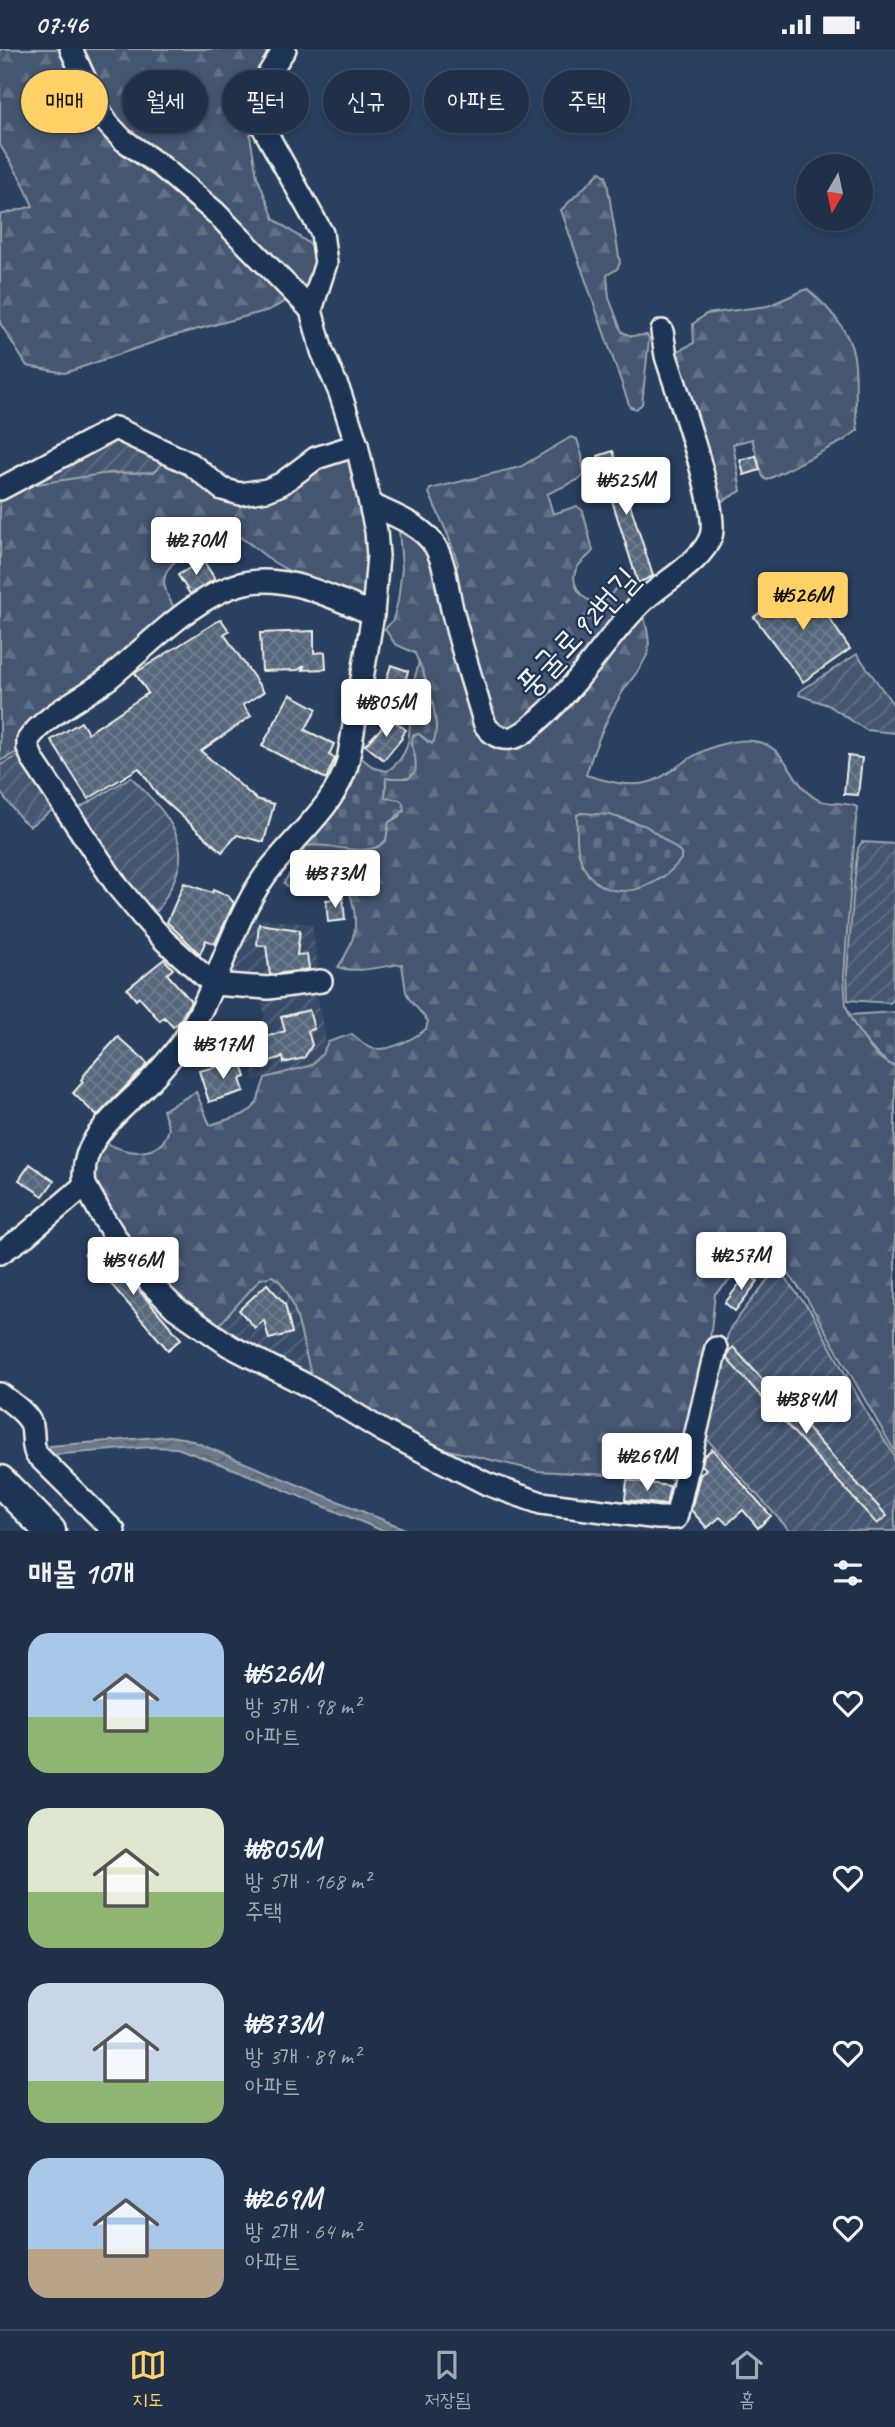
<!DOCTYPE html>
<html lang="ko">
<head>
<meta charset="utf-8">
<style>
	:root { --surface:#203048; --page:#28384f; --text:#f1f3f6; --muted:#a2a9b4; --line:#3d4b60; --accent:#ffd166 }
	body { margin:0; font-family:Caveat,"Poor Story",sans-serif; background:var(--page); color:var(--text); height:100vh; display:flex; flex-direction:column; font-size:26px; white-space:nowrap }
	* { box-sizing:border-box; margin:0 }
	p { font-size:23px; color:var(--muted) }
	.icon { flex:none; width:38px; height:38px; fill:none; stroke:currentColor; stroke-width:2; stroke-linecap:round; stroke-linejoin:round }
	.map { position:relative; height:1482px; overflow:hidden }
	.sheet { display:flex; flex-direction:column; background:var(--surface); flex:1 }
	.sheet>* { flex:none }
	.guide { position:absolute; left:21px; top:21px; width:854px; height:63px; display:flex; gap:14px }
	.needle { width:46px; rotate:189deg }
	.controls { position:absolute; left:796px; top:105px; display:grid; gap:14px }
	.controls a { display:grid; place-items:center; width:77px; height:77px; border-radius:50%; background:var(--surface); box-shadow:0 4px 10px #0003,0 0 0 2px var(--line); font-size:35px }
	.price { position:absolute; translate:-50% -60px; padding:0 16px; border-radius:7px; background:#fff; color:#222; font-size:23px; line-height:46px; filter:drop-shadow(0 2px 4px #0008) }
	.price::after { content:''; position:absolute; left:50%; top:42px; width:21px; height:16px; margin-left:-10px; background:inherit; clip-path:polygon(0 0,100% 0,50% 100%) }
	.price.on { background:var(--accent); color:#111 }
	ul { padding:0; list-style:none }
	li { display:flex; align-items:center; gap:21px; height:175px; padding:0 28px }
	li span { display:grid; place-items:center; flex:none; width:196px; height:140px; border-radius:21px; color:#555 }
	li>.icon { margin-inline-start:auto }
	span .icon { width:84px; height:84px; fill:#fffc; stroke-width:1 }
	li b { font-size:30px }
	h2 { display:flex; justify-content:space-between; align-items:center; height:84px; padding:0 28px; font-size:30px }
	.chip { padding:0 24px; border-radius:32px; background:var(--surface); box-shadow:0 4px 10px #0003,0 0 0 2px var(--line); font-size:24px; line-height:63px }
	.chip.on { background:var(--accent); color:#111 }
	.status { display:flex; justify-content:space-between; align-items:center; height:49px; padding:0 35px; background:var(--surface); direction:ltr }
	.status svg { height:19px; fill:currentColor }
	.tabs { display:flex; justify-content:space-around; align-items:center; height:98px; border-top:2px solid var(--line); background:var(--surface); font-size:19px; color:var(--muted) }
	.tabs a { display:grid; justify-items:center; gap:4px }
	.tabs .on { color:var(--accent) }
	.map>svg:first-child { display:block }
	.industrial { fill:url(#industrial-furrows) }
	.forest { fill:url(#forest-firs); stroke:#9ca4ac; stroke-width:2; fill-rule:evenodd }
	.cemetery { fill:url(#cemetery-stones); stroke:#9ca4ac; stroke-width:2 }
	.garden { fill:url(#garden-furrows); stroke:#9ca4ac; stroke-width:2 }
	.water { fill:url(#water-waves); stroke:#a1a8b0; stroke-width:2 }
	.building { fill:url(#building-cross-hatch); stroke:#f4f1e8; stroke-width:2 }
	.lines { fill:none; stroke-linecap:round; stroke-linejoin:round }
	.minor-casing { stroke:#f4f1e8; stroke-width:26 }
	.highway-casing { stroke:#f4f1e8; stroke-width:35 }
	.minor { stroke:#1d3557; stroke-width:21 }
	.highway { stroke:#1d3557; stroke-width:30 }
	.labels { text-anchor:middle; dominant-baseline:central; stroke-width:5; stroke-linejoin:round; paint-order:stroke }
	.street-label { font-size:33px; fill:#f4f1e8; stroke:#1d3557 }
</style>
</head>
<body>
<div class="status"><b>07:46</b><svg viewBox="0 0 49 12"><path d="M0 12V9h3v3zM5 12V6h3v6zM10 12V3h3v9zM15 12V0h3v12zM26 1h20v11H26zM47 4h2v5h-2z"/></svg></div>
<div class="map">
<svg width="895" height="1482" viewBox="0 0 895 1482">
	<defs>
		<pattern id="industrial-furrows" width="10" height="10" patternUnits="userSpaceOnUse" patternTransform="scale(1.75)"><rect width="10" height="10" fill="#374c69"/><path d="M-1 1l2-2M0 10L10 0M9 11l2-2" fill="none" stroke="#55667e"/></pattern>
		<pattern id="forest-firs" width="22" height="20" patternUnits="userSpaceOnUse" patternTransform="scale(1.75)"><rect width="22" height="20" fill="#445771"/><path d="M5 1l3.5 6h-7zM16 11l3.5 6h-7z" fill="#607085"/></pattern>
		<pattern id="cemetery-stones" width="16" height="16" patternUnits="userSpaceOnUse" patternTransform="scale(1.75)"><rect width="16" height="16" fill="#445771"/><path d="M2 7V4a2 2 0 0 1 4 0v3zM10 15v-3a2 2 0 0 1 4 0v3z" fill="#607085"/></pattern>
		<pattern id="garden-furrows" width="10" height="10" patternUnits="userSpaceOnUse" patternTransform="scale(1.75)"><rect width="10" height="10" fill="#445771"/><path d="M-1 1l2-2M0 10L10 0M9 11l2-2" fill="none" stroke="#607085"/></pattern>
		<pattern id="water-waves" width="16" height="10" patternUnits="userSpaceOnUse" patternTransform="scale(1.75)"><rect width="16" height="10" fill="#6a788a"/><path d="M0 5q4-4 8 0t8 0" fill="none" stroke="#5b626b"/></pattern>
		<pattern id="building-cross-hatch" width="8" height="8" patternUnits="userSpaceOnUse" patternTransform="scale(1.75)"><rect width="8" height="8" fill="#56677d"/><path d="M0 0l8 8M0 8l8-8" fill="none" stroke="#6f7d8f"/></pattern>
	</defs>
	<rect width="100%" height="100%" fill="#2a4060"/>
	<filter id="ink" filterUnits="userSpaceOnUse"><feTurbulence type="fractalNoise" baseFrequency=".0143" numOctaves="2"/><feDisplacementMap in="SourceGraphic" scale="14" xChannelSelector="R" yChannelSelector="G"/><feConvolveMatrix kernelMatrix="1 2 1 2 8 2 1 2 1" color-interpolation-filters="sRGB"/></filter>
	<g filter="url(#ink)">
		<g class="industrial">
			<polygon points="251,869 312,875 319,926 278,932 242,927 229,923"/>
			<polygon points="316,941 325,985 325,995 317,1012 312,1016 254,1031 244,984 254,981 263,971 264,963 260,946"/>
			<polygon points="266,1227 277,1229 292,1252 312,1327 238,1293 216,1276 221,1274 260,1230"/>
		</g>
		<g class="forest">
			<polygon points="0,0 267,0 250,87 257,127 274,170 317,200 310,240 269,261 169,288 65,324 27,317 0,274 0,166 33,157 22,132 0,96"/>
			<polygon points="600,123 606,127 620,214 617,220 607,226 609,249 622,283 631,287 647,286 649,290 642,355 636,360 630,358 561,161"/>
			<path d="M807,240c23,19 46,45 48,76 2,22 -1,43 3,65l-15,11 -76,39 -4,-3 -11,-38 -19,5 8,47 -22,12 -43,-151 18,-9 -1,-19 13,-10 62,-8z"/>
			<path d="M571,388l6,2 5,17 2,19 -4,4 -33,15 6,20 24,-8 6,5 10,40c-5,7 -15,11 -18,21 -5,16 14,37 30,28 6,-3 7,-9 12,-12l13,1c11,11 23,52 17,66 -6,15 -19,27 -27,41 -15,25 -26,52 -34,79 20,6 44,13 64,7 14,-4 25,-15 37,-22 19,-12 49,-24 72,-18 29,7 33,42 56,56 12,8 30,3 42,9l-11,139 -2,31 2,29 9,20 16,23 10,10 14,8v385l-89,-155 -37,-48 -6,1 -48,44 -5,45 -33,140 -139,-8 -98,-23 -40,-17 -88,-55c-10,-26 -14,-87 -40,-100l-12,3 -39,44 -5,2c-8,-4 -18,-7 -25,-13 -40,-32 -85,-92 -101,-142l14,-29c20,14 58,19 65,-13l-6,-18 33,-18 14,33 32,-10 10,-6 5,-7 8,-24 47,-13 10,-11 6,-12 24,-8c7,5 12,12 19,14 16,5 42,-9 55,-19l2,-8 -18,-21 -4,-8 -4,-28c-19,2 -46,10 -64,3 19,-27 22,-47 10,-79 -19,0 -50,11 -64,-5l22,-37c24,-5 48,7 72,1l10,-18 1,-7 11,-6 -4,-17 -11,-1 1,-20 29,-22 -4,-14 2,-7 6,-1 9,8 7,-17 -4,-29 -16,-43 -20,-9 -10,-15 8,-9 5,-19 4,-33 -3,-39 6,-2 50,44 3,-7 -10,-29 -19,-42 1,-4 90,-22zM577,766c35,0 57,1 85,23 9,7 15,11 19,21l-19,18 -73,-1c-13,-20 -12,-38 -12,-61z"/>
			<path d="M350,406l19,65 -2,75 -7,2c-29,-10 -59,-18 -85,-34 -13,-8 -36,-32 -51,-31 -18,1 -33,16 -46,27 -22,17 -14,31 -2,52l-160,142 -16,8v-264l17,-10 80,-13 57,-2 12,-12 13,6 35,27 98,-25z"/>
		</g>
		<g class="cemetery">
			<path d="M419,613c7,17 25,67 13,82l-13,-10 -6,1c-4,12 6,24 2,37l-6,6h-23l-1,20 15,2 3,3 1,8 -15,11 -3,18c-18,21 -56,1 -80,6l53,-90 15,12 13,3c28,-18 22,-44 23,-71 1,-12 6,-25 9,-38z"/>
			<path d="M581,764l29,2 36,11 32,24 3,4v5c-21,30 -74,49 -96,10 -10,-17 -8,-36 -8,-54z"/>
			<path d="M895,963v55c-21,-12 -35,-31 -46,-52z"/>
		</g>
		<g class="garden">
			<polygon points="116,388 166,411 154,423 109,424 17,438"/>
			<polygon points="857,605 895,658 895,684 866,681 828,656 799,646 800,642"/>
			<polygon points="20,706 54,760 30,777 22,771 0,743 0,716"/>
			<path d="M131,728c22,23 56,53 48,89 -3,14 -11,27 -18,40l-4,5c-21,-7 -65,-80 -77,-101l1,-3z"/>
			<polygon points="862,793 895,795 893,951 890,954 848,951 847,922 856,814 858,799"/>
			<polygon points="777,1219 810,1261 867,1364 894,1406 895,1482 789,1481 705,1388 719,1315 730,1279"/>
		</g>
		<polygon class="water" points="169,1387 188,1390 209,1399 410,1482 383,1482 239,1422 177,1399 150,1398 51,1406 46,1403 50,1397"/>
		<g class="building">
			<polygon points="613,402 653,527 638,534 598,407"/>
			<polygon points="756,407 760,421 744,426 740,411"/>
			<polygon points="203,511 215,530 190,545 178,526"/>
			<polygon points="804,532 850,600 803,633 754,568"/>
			<polygon points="221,570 229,582 224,585 264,643 243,656 251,667 201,702 256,750 274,755 264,793 237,786 222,803 157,745 139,719 88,750 51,691 81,673 88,684 148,644 135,624"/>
			<polygon points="314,582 314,604 325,603 326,620 302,621 305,616 298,621 262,622 260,584"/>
			<polygon points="391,616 408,622 403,640 385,635"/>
			<polygon points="290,645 317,660 305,681 334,695 329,706 335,709 326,730 262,697"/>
			<polygon points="391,669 406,681 401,687 402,689 384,711 365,696"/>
			<polygon points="848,707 862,709 858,746 844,745"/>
			<polygon points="184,834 212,844 213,841 228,847 234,854 215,895 206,891 200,905 167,873"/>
			<polygon points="343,849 345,871 328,873 326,851"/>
			<polygon points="259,875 300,881 297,906 307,905 309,920 270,926 266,897 257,896"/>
			<polygon points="164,910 173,920 167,925 191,952 179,973 173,978 164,968 160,972 139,948 136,951 127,940"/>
			<polygon points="309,961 314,980 308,982 312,996 304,1009 284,1014 283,1008 256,1016 249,993 285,982 281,968"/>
			<polygon points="118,988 148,1015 97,1067 73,1044 83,1033 81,1031 90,1018"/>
			<polygon points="241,1012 246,1028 240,1030 244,1042 209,1053 199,1022"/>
			<polygon points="30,1115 54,1132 43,1147 19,1131"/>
			<polygon points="98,1194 181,1290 168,1301 85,1205"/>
			<polygon points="747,1225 758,1232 735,1262 725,1254"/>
			<polygon points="267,1235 285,1255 292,1284 269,1290 264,1271 255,1279 239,1261"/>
			<polygon points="733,1298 887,1467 877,1475 727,1310 729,1302"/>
			<polygon points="712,1400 771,1467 758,1479 743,1461 727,1475 720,1468 707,1479 691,1461 700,1426 706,1420 702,1416 704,1407"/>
			<polygon points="627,1431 670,1437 666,1456 625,1451"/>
		</g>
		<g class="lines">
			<g class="minor-casing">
				<g id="minor">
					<polyline points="71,0 98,59 108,75 122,90 162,118 216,164 311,261"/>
					<polyline points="0,440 115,379 191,415 222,440 240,445 267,441 281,435 316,409 357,396"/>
					<path d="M372,456c21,10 50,20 63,41 11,19 12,42 17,63 9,39 22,77 33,116 6,8 14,15 26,13 12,-2 22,-13 31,-21 38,-34 62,-76 97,-112 20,-21 63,-42 72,-69 9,-26 -35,-147 -45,-180l-4,-25"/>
					<path d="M321,932l-53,7 -55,-4 -48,-43 -22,-24 -25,-30 -85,-127 -5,-12v-8c17,-25 55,-42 80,-61 40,-33 91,-90 143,-97 41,-6 85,17 122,32"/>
					<polyline points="85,1136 102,1167 125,1203 150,1234 175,1259 230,1297 314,1340 383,1382 487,1435 541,1454 658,1469 676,1469 716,1299"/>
					<path d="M0,1204l25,-17 60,-51c-8,-44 34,-72 61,-100 10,-10 19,-21 28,-32 42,-52 53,-123 90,-176 27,-38 72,-70 84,-116l25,-147 5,-58 -2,-25 -19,-86 -17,-52 -18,-42 -11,-41 15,-47 -4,-30 -63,-113c-6,-28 11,-49 26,-71"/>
					<path d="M0,1345c10,8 28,19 32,32 2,10 0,19 4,28l78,77"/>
				</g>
			</g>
			<g class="highway-casing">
				<polyline id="highway" points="0,1432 50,1482"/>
			</g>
			<use href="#minor" class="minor"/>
			<use href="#highway" class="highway"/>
		</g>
	</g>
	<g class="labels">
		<g class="street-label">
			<text transform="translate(577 583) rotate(-47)">풍굴로92번길</text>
		</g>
	</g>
</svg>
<div class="controls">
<a><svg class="needle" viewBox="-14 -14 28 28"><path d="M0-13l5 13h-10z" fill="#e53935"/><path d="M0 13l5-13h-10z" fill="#a2a9b4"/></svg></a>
</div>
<b class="price" style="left:626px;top:468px">₩525M</b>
<b class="price" style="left:196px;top:528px">₩270M</b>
<b class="price on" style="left:803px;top:583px">₩526M</b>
<b class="price" style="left:386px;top:690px">₩805M</b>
<b class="price" style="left:335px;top:861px">₩373M</b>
<b class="price" style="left:223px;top:1032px">₩317M</b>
<b class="price" style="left:741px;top:1243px">₩257M</b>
<b class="price" style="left:133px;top:1248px">₩346M</b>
<b class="price" style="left:806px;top:1387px">₩384M</b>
<b class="price" style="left:647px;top:1444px">₩269M</b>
<div class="guide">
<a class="chip on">매매</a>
<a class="chip">월세</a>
<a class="chip">필터</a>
<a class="chip">신규</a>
<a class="chip">아파트</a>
<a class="chip">주택</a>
</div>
</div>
<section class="sheet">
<h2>매물 10개<svg class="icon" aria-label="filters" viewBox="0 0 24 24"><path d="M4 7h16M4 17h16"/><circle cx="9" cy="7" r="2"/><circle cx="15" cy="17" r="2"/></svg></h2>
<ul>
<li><span style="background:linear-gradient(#a9c7e8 60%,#8fb573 0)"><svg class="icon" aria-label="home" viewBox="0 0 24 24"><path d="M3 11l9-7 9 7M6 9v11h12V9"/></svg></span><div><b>₩526M</b><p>방 3개 · 98 m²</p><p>아파트</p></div><svg class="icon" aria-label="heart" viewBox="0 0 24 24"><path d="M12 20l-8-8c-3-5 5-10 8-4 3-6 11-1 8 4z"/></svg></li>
<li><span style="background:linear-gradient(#dfe7d0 60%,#8fb573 0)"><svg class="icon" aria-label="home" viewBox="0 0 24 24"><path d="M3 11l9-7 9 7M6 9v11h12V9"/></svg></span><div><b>₩805M</b><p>방 5개 · 168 m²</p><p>주택</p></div><svg class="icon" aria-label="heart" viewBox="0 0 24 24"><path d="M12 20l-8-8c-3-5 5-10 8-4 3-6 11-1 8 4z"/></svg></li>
<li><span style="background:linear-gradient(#c9d6e8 70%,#8fb573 0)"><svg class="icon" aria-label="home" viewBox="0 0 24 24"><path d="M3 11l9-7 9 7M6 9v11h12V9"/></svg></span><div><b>₩373M</b><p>방 3개 · 89 m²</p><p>아파트</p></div><svg class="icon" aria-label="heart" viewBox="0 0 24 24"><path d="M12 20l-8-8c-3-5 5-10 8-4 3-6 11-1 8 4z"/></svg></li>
<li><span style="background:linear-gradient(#a9c7e8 65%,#b9a48a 0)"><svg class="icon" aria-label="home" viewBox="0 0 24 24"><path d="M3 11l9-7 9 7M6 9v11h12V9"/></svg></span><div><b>₩269M</b><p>방 2개 · 64 m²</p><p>아파트</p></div><svg class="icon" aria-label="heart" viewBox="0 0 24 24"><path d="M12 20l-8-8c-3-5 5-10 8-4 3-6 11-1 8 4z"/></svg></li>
</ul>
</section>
<nav class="tabs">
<a class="on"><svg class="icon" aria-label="map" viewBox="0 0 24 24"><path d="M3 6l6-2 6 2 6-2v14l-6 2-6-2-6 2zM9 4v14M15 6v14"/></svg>지도</a>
<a><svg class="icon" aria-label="saved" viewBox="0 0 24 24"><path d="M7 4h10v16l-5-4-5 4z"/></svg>저장됨</a>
<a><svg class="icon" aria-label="home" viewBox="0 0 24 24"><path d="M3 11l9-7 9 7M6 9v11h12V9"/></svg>홈</a>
</nav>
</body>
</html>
